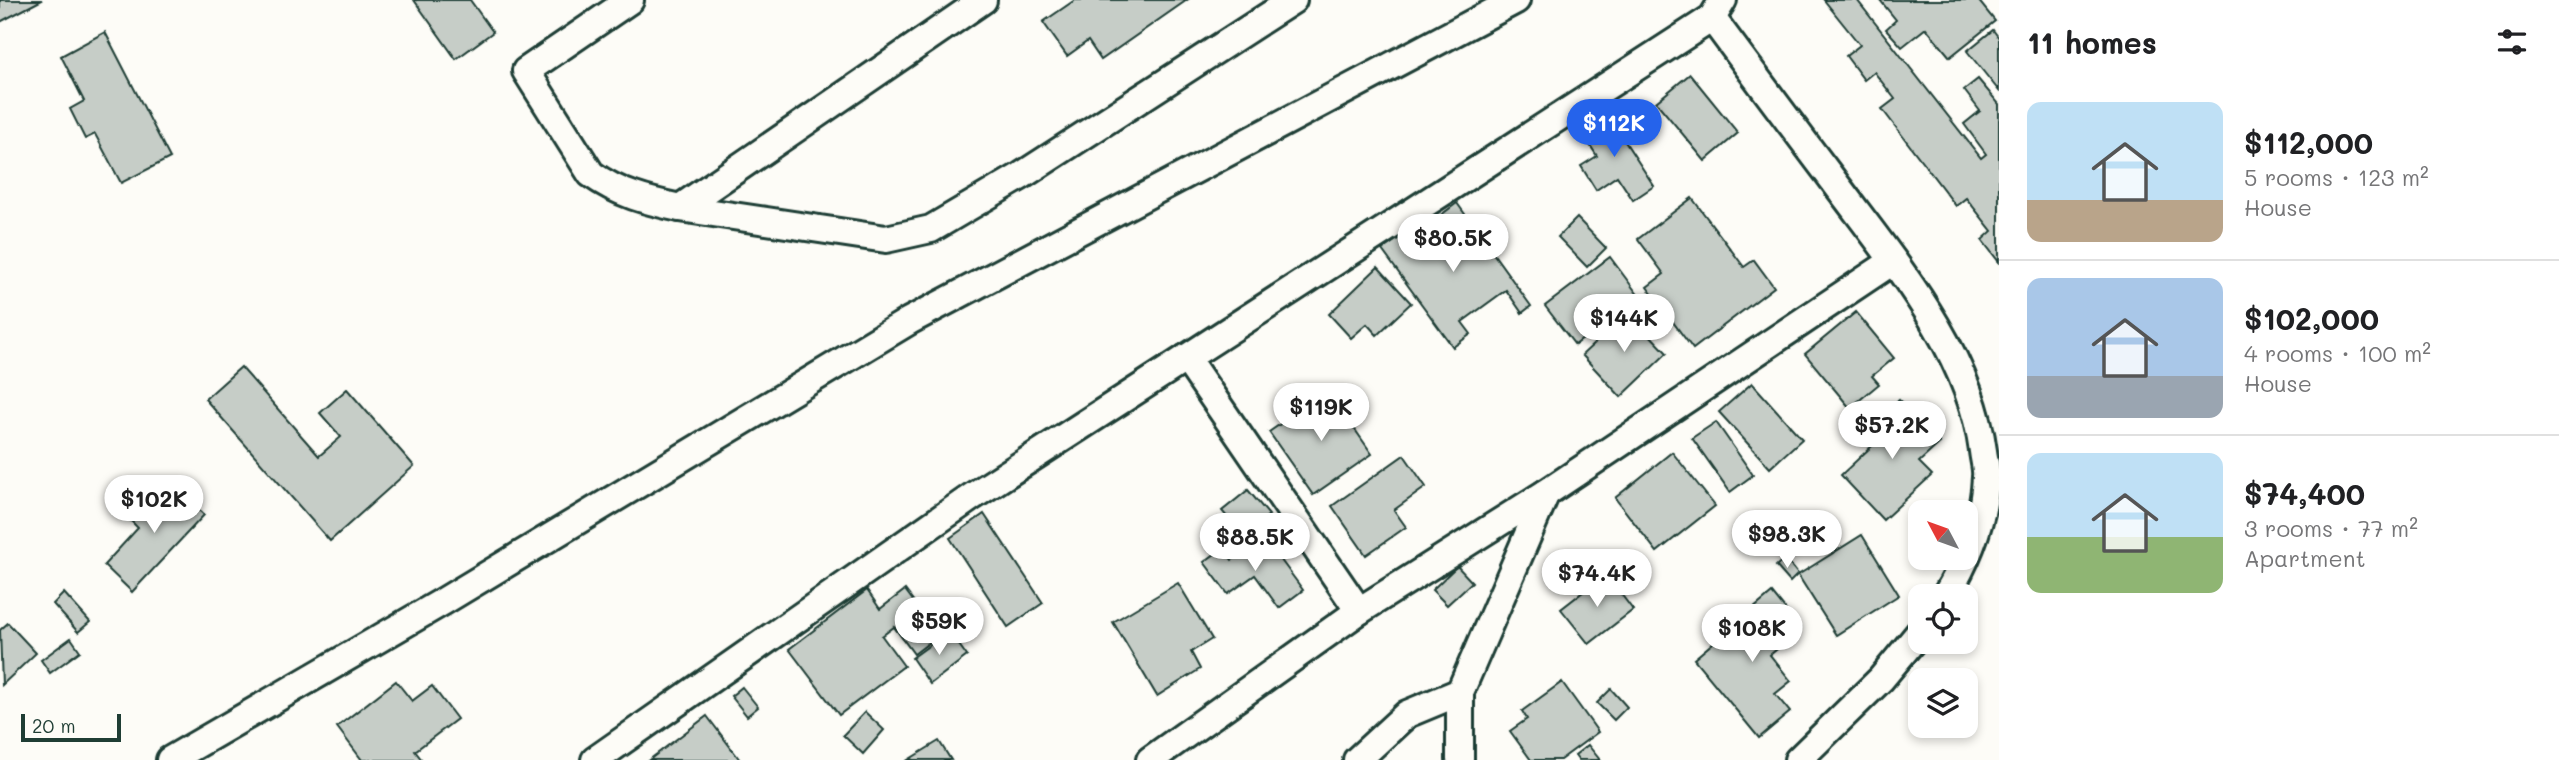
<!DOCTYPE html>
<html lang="en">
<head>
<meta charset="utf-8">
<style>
	:root { --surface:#fff; --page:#f2f2f2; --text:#202124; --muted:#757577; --line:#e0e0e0; --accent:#2563eb }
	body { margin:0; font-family:Mali,sans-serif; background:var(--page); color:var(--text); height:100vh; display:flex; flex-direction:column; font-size:26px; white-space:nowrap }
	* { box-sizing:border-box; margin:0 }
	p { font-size:23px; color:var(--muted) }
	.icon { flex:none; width:38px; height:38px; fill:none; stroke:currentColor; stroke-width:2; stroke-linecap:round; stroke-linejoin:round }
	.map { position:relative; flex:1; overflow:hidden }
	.side { display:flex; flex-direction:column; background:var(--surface); width:560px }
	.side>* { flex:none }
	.needle { width:46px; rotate:311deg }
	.buttons { position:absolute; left:1908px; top:500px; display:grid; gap:14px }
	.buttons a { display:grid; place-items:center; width:70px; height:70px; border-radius:14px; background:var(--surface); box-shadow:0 4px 10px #0003; font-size:35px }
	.scale { position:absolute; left:21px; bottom:18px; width:100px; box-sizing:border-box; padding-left:7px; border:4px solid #1f3d34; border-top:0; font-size:19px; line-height:24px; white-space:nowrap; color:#1f3d34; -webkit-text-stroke:5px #fdfcf7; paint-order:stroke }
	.price { position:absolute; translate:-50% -60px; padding:0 16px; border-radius:24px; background:#fff; color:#222; font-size:23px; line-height:46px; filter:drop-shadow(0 2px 4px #0008) }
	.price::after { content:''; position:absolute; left:50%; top:42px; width:21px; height:16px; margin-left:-10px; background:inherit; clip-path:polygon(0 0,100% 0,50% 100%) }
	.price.on { background:var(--accent); color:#fff }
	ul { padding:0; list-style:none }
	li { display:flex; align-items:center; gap:21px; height:175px; padding:0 28px }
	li+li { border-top:2px solid var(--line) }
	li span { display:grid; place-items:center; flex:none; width:196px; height:140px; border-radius:14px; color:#555 }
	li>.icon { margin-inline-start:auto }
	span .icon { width:84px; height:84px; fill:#fffc; stroke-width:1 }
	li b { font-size:30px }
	h2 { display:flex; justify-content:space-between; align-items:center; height:84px; padding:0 28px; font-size:30px }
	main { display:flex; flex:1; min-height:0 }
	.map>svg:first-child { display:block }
	.building { fill:#c6cdc7; stroke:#1f3d34; stroke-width:2 }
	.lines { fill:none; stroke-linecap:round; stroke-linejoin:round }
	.minor-casing { stroke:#1f3d34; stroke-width:32 }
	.minor { stroke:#fdfcf7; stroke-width:26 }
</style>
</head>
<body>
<main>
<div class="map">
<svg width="1999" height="760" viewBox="0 0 1999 760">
	<rect width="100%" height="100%" fill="#fdfcf7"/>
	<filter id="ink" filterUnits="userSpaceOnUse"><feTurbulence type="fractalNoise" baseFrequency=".0143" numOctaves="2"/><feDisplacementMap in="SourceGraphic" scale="14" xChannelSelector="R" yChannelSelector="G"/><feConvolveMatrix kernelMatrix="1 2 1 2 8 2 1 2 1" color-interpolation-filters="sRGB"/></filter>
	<g filter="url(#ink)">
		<g class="building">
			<polygon points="0,0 42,0 0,22"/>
			<polygon points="414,0 470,0 493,32 456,59"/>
			<polygon points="1075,0 1187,0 1101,60 1088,41 1067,56 1043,22"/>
			<polygon points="1824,0 1857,0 1981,158 1986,154 1964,124 1980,111 1964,90 1978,79 1999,104 1999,262 1982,240 1992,231 1966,198 1956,206 1882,109 1895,99 1874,72 1864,80 1846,56 1860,45"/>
			<polygon points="1880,0 1978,0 1995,21 1950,57 1926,28 1902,47 1886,29 1896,20"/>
			<polygon points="1993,30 1999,38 1999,91 1967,51"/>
			<polygon points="105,32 170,158 121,183 95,134 85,139 70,109 84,101 61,56"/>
			<polygon points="1690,74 1738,133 1705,161 1656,102"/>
			<polygon points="1607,114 1654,186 1633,200 1617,176 1596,190 1581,166 1597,156 1581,131"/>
			<polygon points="1692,198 1744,267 1754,260 1774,287 1693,349 1647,287 1664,274 1638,239"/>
			<polygon points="1457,203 1531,306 1522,313 1506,290 1462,322 1471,334 1453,347 1382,250 1409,231 1425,254 1446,238 1433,221"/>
			<polygon points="1577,218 1606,248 1587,267 1558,237"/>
			<polygon points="1610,257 1639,296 1575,345 1545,306"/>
			<polygon points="1378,267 1411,303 1377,335 1367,324 1351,338 1329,314"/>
			<polygon points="1628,312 1667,353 1621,397 1582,355"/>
			<polygon points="1856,312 1894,358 1872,376 1879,384 1850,408 1805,354"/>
			<polygon points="241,367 319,456 341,437 320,413 347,389 414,466 330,541 205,399"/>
			<polygon points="1752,383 1802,439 1770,468 1719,412"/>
			<polygon points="1328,391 1372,454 1313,495 1269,432"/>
			<polygon points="1899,400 1940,443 1919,462 1932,475 1883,520 1841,475 1872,446 1861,435"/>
			<polygon points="1716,422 1753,475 1730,492 1692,438"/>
			<polygon points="1672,452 1715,506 1657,552 1615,498"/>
			<polygon points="1404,455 1426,487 1394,510 1406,527 1366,555 1332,506"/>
			<polygon points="167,480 204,515 132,592 104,565 138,528 130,520"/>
			<polygon points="1248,490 1269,515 1243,536 1222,511"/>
			<polygon points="984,514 1043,603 1008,627 950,538"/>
			<polygon points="1862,535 1899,595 1836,635 1798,575"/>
			<polygon points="1255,544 1263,554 1272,548 1303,590 1279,608 1255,575 1228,594 1204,562 1223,548 1232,560"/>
			<polygon points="1785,558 1798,574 1790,582 1776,566"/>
			<polygon points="1457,566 1472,582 1447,605 1432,590"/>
			<polygon points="1606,574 1633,610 1589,644 1561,609"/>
			<polygon points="1178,583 1212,639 1191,652 1200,669 1157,696 1113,622"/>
			<polygon points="867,590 880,609 905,590 939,635 914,654 894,627 882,636 904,666 839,715 789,649"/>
			<polygon points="64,593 90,622 78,632 53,604"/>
			<polygon points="1772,593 1801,629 1770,655 1791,681 1775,694 1790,712 1759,738 1694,659"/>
			<polygon points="8,623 36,653 2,685 0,630"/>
			<polygon points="949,631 967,656 930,684 912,658"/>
			<polygon points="71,638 80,651 50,673 41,660"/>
			<polygon points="396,681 412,701 432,686 457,719 415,751 422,760 362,760 337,727"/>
			<polygon points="1562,682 1598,732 1560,760 1531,760 1510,731 1527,719 1522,711"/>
			<polygon points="742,687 758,707 747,716 731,696"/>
			<polygon points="1611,689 1627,707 1614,720 1597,703"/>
			<polygon points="865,712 884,730 863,754 843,735"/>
			<polygon points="707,716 740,760 649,760"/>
			<polygon points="939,741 951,760 908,760"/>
			<polygon points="1588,745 1600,760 1579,760 1575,755"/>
		</g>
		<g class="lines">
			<g class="minor-casing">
				<g id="minor">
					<path d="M630,0l-104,71 65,103c28,20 56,27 89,34l303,-208"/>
					<path d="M1712,18c40,54 80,108 121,162 59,80 137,170 150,271 1,9 4,18 3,26 -2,43 -19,84 -41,120"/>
					<polyline points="680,208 886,239 931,229 1021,176 1293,0"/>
					<polyline points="1186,358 1359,611"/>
					<polyline points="1460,692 1460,760"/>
					<polyline points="170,760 444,601 909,321 1516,0"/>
					<polyline points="595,760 973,496 1712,18 1723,0"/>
					<polyline points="1150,760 1359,611 1546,493 1893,261"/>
					<polyline points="1357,760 1407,714 1460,692 1546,493"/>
					<polyline points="1798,760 1881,679 1920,632"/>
				</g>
			</g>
			<use href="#minor" class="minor"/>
		</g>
	</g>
</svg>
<div class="buttons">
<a><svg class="needle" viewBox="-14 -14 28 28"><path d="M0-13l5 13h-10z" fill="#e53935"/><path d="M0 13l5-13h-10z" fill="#757577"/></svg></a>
<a><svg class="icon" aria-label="locate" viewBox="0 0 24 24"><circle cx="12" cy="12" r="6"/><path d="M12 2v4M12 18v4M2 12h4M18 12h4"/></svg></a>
<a><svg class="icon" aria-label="layers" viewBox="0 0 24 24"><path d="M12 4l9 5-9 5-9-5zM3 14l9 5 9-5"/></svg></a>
</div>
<div class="scale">20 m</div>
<b class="price on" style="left:1614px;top:159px">$112K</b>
<b class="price" style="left:1453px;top:274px">$80.5K</b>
<b class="price" style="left:1624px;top:354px">$144K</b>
<b class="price" style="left:1321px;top:443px">$119K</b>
<b class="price" style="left:1892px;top:461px">$57.2K</b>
<b class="price" style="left:154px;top:535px">$102K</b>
<b class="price" style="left:1787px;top:570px">$98.3K</b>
<b class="price" style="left:1255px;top:573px">$88.5K</b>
<b class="price" style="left:1597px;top:609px">$74.4K</b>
<b class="price" style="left:939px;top:657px">$59K</b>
<b class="price" style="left:1752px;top:664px">$108K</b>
</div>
<section class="side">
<h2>11 homes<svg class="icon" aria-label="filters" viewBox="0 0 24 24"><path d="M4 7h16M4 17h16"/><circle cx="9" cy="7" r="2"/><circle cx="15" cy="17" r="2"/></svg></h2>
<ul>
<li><span style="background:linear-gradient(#bfe0f5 70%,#b9a48a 0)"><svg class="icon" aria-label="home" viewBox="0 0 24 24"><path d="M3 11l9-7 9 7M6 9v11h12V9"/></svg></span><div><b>$112,000</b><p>5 rooms · 123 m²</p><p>House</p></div></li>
<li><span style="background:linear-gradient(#a9c7e8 70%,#9aa5b1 0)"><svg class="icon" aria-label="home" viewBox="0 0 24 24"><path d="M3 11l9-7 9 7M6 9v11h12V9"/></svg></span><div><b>$102,000</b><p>4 rooms · 100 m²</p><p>House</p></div></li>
<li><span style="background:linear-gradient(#bfe0f5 60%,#8fb573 0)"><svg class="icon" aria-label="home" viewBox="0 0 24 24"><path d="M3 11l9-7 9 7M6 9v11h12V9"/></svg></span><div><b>$74,400</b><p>3 rooms · 77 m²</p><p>Apartment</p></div></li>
</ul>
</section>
</main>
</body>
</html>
